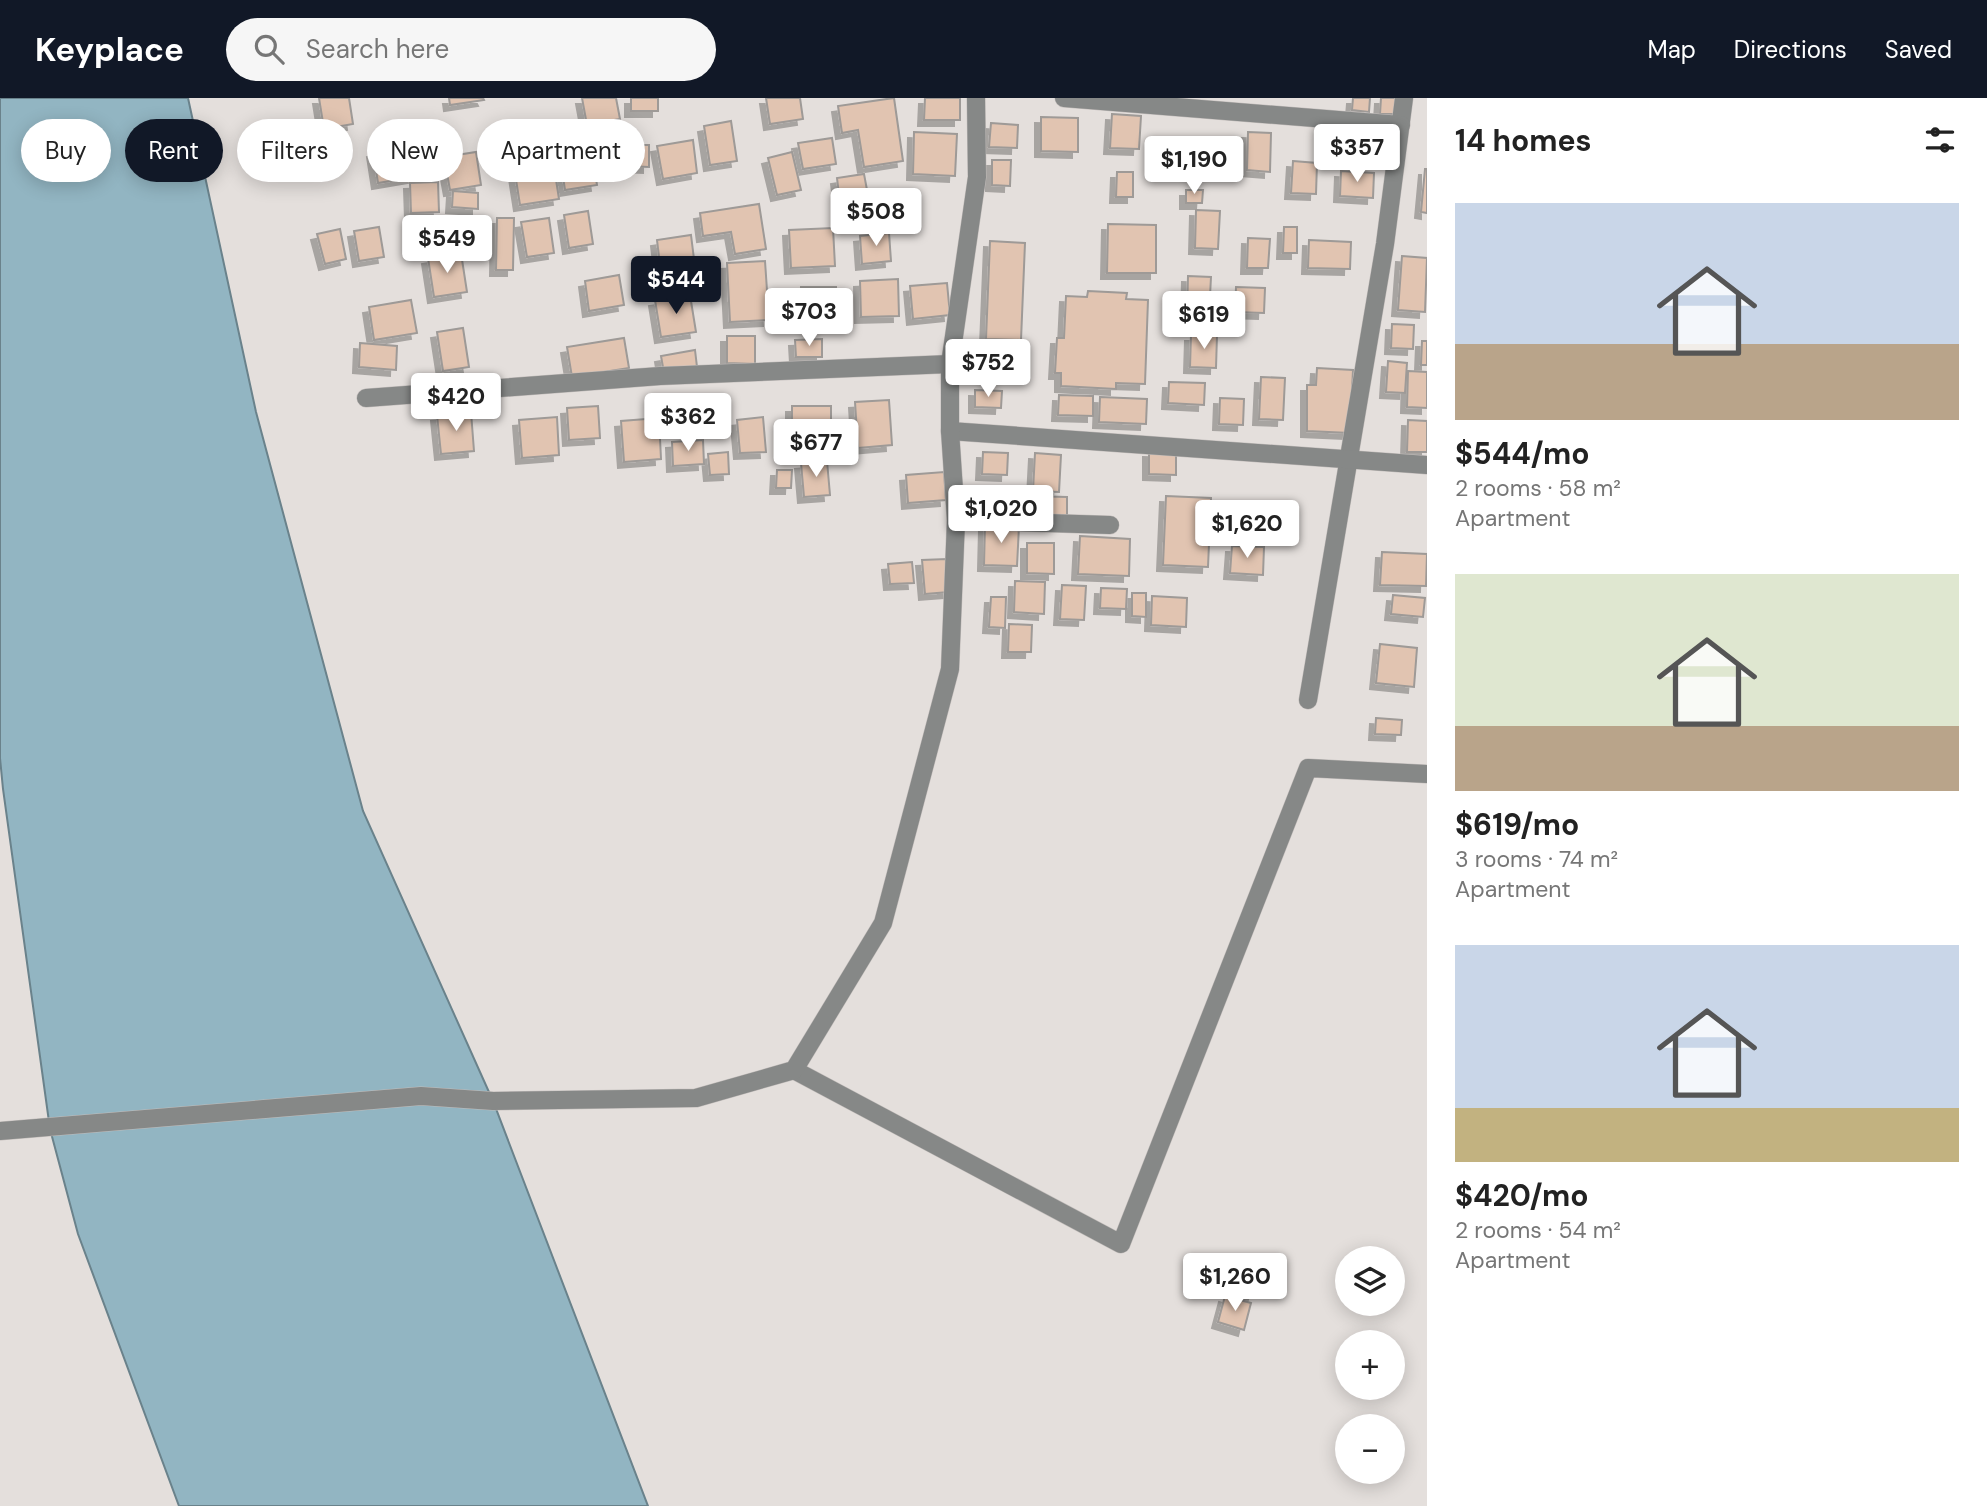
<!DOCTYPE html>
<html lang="en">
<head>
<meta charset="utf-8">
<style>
	:root { --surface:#fff; --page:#f6f6f6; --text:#222; --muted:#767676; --accent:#111827 }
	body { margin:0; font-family:"DM Sans",sans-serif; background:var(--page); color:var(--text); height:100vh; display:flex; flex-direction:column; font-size:26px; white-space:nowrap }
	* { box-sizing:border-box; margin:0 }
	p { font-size:23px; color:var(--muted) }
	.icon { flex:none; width:38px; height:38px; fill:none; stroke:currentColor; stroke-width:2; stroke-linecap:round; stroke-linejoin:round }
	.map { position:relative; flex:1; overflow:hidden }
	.sheet { display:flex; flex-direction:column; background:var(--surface); width:560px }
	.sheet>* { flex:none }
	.top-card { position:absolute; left:21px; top:21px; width:665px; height:63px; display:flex; gap:14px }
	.buttons { position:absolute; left:1335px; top:1148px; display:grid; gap:14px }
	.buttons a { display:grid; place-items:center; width:70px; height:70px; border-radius:50%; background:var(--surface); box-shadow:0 4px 18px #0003; font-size:35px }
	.price { position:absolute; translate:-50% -60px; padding:0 16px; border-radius:7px; background:#fff; color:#222; font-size:23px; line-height:46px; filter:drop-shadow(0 2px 4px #0008) }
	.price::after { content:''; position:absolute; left:50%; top:42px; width:21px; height:16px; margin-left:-10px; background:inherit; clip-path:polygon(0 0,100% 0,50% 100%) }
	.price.active { background:var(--accent); color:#fff }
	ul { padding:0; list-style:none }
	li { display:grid; align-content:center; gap:14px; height:371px; padding:0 28px }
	li span { display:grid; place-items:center; height:217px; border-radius:0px; color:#555 }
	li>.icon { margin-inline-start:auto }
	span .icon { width:126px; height:126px; fill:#fffc; stroke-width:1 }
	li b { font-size:30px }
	h2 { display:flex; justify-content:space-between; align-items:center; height:84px; padding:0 28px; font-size:30px }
	.pill { padding:0 24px; border-radius:32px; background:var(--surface); box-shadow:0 4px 18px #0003; font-size:24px; line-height:63px }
	.pill.active { background:var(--accent); color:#fff }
	header { display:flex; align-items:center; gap:42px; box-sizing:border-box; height:98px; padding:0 35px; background:var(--accent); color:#fff }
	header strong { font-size:33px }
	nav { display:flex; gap:38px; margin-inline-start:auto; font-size:24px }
	.search { width:490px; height:63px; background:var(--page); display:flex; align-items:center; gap:18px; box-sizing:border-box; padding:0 24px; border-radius:38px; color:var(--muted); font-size:26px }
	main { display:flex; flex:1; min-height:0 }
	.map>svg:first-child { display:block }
	.water { fill:#92b5c2; stroke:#6a828b; stroke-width:2 }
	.building { fill:#e1c4b1; stroke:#9e9a97; stroke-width:2; filter:url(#shadow) }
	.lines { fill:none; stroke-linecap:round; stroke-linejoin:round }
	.lane-casing { stroke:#c2bdbb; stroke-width:19 }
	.street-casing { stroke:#c2bdbb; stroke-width:19 }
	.lane { stroke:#868887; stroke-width:18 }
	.street { stroke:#868887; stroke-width:18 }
</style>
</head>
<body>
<header>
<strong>Keyplace</strong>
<div class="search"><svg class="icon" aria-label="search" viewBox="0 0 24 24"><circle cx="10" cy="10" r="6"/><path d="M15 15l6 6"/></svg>Search here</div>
<nav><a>Map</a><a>Directions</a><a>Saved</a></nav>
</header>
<main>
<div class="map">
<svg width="1427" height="1408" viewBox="0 0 1427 1408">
	<defs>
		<filter id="shadow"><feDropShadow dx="-6" dy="6" stdDeviation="0" flood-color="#0004"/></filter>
	</defs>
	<rect width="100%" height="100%" fill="#e4dfdc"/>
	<polygon class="water" points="0,0 188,0 256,314 363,713 493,1003 648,1408 179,1408 78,1136 50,1031 3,691 0,660"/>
	<g class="building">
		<polygon points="319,0 349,0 353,26 324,31"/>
		<polygon points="449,0 483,0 484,2 450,7"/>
		<polygon points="582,0 616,0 620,21 587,27"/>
		<rect x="631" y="0" width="27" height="13"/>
		<polygon points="766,0 800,0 803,21 770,26"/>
		<polygon points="894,0 903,63 864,69 858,32 842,35 838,8"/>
		<polygon points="925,0 960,0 960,22 924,22"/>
		<polygon points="1353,0 1370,0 1369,14 1352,12"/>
		<polygon points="1381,0 1402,0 1402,16 1380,16"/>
		<polygon points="1112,16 1141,18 1139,51 1110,50"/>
		<polygon points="1041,19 1078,20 1078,54 1041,53"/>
		<polygon points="731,23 737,63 710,67 704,28"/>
		<polygon points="991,25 1018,27 1017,50 989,49"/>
		<polygon points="914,34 957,36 955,78 913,76"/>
		<polygon points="1248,34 1271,35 1270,74 1247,72"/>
		<polygon points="1182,39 1208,40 1207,73 1181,72"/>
		<polygon points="832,40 836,66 803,71 798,45"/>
		<polygon points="590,41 597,87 565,92 558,46"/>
		<polygon points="693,42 697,75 663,81 657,48"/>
		<polygon points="409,47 414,79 378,85 373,53"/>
		<polygon points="627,47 649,47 649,69 626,68"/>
		<polygon points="551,49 559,101 520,107 512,56"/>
		<polygon points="476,54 481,87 450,92 444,59"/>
		<polygon points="792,54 801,92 777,97 768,60"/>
		<polygon points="992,62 1011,62 1010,88 992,87"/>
		<polygon points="1293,63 1317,65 1316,96 1291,95"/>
		<polygon points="1425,71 1427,71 1427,115 1421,114"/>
		<polygon points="1341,73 1374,75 1373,100 1340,98"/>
		<polygon points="1117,74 1133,74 1133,99 1116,99"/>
		<polygon points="864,76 867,92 839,96 837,80"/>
		<polygon points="438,84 439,114 411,115 410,85"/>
		<polygon points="1186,92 1203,92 1202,105 1186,105"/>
		<polygon points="453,93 478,95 478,111 452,109"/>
		<polygon points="759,106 766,151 735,156 731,134 703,138 700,115"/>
		<polygon points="878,107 880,122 859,125 857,111"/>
		<polygon points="1196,112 1220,113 1218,151 1195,150"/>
		<polygon points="588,113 593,146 569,150 564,117"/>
		<polygon points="497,120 514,120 513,172 496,172"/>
		<polygon points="549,120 554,155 527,159 521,124"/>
		<polygon points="1108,126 1156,127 1156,175 1107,175"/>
		<polygon points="379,129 384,159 359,163 354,133"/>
		<polygon points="1284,129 1297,129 1297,155 1283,155"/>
		<polygon points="833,130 835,168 791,170 789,132"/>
		<polygon points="340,131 346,161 325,166 317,136"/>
		<polygon points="889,135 891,163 862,166 860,138"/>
		<polygon points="691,137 695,169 661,175 657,142"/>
		<polygon points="1248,140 1270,141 1268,170 1247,170"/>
		<polygon points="1309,142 1351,144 1350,171 1308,170"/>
		<polygon points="990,143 1025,145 1021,242 986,241"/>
		<polygon points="461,155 467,194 434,199 428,160"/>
		<polygon points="1402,158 1427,160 1425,214 1398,212"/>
		<polygon points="765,163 769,222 730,224 727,165"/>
		<polygon points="619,177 624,207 589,213 585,183"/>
		<polygon points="1188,178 1211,179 1209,217 1187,216"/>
		<polygon points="898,181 899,218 861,219 860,183"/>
		<polygon points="947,185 950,217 913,221 910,188"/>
		<polygon points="801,189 836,189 836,223 800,222"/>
		<polygon points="1236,189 1265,190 1264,215 1235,214"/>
		<polygon points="1088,193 1127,195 1126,201 1148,202 1145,286 1116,285 1116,291 1061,288 1061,275 1055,275 1057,240 1064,240 1066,198 1087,199"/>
		<polygon points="690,197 696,234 661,239 655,202"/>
		<polygon points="411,202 417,235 374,242 369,209"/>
		<polygon points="1392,226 1414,227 1413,251 1391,250"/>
		<polygon points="463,230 469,269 443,273 437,234"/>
		<polygon points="1191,237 1217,237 1216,270 1190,269"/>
		<polygon points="727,238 755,238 755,266 727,265"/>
		<polygon points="624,240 629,270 572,279 567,249"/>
		<polygon points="822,241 822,259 796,259 795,242"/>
		<polygon points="1422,243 1427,243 1427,267 1421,267"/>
		<polygon points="360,245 397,248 396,272 359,269"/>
		<polygon points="695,252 697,269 664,275 661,258"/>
		<polygon points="1388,263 1407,265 1405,295 1386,294"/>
		<polygon points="1317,270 1353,272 1350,335 1307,333 1307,287 1316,287"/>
		<polygon points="1408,273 1427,274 1427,310 1407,309"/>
		<polygon points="1261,279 1285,280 1283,322 1259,321"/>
		<polygon points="1169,284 1205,285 1204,307 1168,305"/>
		<polygon points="975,292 1002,293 1001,310 975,309"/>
		<polygon points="701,296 703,321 670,324 668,298"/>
		<polygon points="1059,297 1093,298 1093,318 1058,317"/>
		<polygon points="1100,299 1147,301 1146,326 1099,324"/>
		<polygon points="1220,300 1244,301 1243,327 1219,326"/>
		<polygon points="889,302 892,347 858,350 855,304"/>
		<polygon points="598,308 600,340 569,342 567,310"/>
		<polygon points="792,308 831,308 831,337 792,336"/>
		<polygon points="471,314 474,353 441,356 437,317"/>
		<polygon points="557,319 559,357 522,360 519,322"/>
		<polygon points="763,319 766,354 740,355 737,322"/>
		<polygon points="659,320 661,361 624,364 621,323"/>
		<polygon points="1408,322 1427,323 1427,354 1407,354"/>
		<polygon points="703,342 704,366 673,368 672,344"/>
		<polygon points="1149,353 1176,354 1176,377 1149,376"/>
		<polygon points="728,354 729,376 710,377 708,356"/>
		<polygon points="983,354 1008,355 1007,377 982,376"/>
		<polygon points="1035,355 1061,357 1059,394 1033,393"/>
		<polygon points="827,363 830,397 804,399 801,365"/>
		<polygon points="777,372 792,372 791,390 776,390"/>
		<polygon points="944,374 946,402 908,405 906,377"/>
		<polygon points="1029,398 1067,399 1067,421 1028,420"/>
		<polygon points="1166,398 1211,400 1208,469 1163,467"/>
		<polygon points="1224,404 1259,407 1256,438 1221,434"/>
		<polygon points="985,426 1019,428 1017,468 984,467"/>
		<polygon points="1080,438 1130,441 1129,478 1078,476"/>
		<polygon points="1027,445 1054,445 1054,476 1027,475"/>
		<polygon points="1232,448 1264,449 1263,477 1230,475"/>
		<polygon points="1382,454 1427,456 1426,488 1380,487"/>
		<polygon points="947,461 949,494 925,496 922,462"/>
		<polygon points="912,464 914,485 890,486 888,466"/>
		<polygon points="1015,483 1045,484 1044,516 1014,514"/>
		<polygon points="1062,487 1086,488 1084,522 1060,521"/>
		<polygon points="1101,490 1127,491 1126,511 1100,510"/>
		<polygon points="1132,495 1146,495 1146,519 1132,518"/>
		<polygon points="1393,497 1425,500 1423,519 1391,516"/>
		<polygon points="1152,498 1187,500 1186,529 1151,527"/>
		<polygon points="991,499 1006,499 1005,530 989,529"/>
		<polygon points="1009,526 1032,527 1031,554 1008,554"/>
		<polygon points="1380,546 1417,550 1414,589 1376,585"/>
		<polygon points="1376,620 1402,622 1401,637 1375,636"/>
		<polygon points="1220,1163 1260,1174 1253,1199 1213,1188"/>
		<polygon points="1225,1198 1251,1205 1244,1232 1218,1224"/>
	</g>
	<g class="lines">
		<g class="lane-casing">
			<polyline id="lane" points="1308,602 1385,146 1404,0"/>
		</g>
		<g class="street-casing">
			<g id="street">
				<polyline points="1064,0 1401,27"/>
				<polyline points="366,300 660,278 950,266"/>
				<polyline points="950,333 1427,367"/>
				<polyline points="956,422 1110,427"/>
				<polyline points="794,972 1121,1146 1308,670 1427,676"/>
				<polyline points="0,1033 421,998 493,1003 696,1000 794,972 883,825 950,571 956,422 950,333 950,266 977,79 976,0"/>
			</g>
		</g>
		<use href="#lane" class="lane"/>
		<use href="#street" class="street"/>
	</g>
</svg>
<div class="buttons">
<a><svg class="icon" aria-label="layers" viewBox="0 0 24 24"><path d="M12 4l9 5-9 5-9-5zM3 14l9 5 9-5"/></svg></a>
<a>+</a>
<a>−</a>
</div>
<b class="price" style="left:1357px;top:86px">$357</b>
<b class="price" style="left:1194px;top:98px">$1,190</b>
<b class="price" style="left:876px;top:150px">$508</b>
<b class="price" style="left:447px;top:177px">$549</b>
<b class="price active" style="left:676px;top:218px">$544</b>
<b class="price" style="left:809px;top:250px">$703</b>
<b class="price" style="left:1204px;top:253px">$619</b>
<b class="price" style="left:988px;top:301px">$752</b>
<b class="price" style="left:456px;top:335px">$420</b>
<b class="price" style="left:688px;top:355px">$362</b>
<b class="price" style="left:816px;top:381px">$677</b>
<b class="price" style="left:1001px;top:447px">$1,020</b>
<b class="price" style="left:1247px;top:462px">$1,620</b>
<b class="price" style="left:1235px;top:1215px">$1,260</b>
<div class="top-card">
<a class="pill">Buy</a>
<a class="pill active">Rent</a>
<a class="pill">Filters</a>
<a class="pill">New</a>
<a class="pill">Apartment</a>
</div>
</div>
<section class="sheet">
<h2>14 homes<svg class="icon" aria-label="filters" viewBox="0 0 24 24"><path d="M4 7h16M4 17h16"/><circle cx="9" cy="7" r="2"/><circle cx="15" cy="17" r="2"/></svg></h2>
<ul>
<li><span style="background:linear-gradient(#c9d6e8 65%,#b9a48a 0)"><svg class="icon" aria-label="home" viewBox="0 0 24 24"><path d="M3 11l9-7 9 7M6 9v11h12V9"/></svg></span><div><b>$544/mo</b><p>2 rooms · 58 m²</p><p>Apartment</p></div></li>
<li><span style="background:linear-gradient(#dfe7d0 70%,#b9a48a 0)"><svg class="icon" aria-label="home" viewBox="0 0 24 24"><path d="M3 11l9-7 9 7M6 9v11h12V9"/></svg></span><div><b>$619/mo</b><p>3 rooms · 74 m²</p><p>Apartment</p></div></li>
<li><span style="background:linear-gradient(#c9d6e8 75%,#c2b280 0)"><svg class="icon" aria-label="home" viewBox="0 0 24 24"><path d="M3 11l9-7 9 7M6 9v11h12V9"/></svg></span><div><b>$420/mo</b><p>2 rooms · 54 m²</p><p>Apartment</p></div></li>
</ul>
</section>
</main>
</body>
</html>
